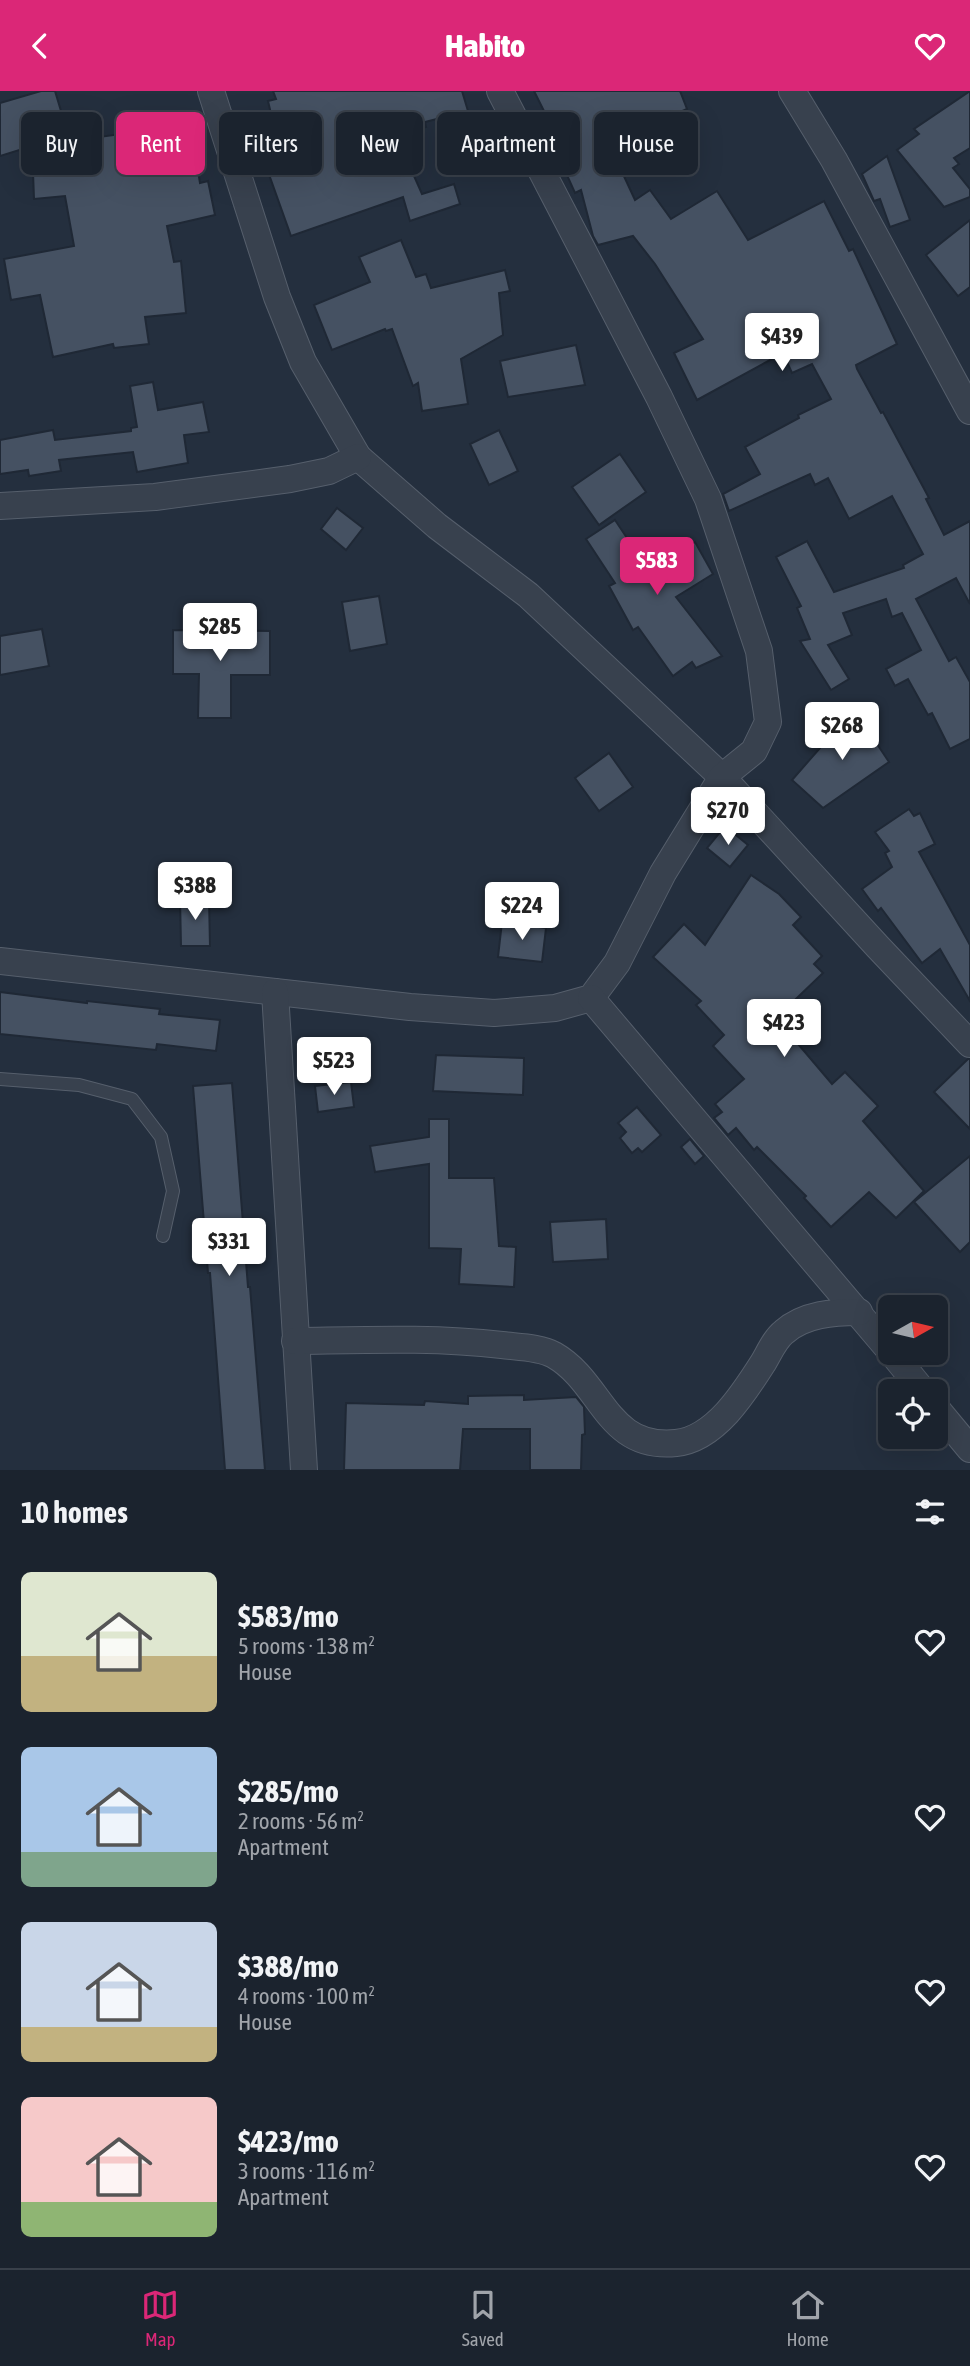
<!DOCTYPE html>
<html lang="en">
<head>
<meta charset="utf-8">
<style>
	:root { --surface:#1b232e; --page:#242b36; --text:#f1f3f6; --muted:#a0a4aa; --line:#39404a; --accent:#db2777 }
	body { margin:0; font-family:"Asap Condensed",sans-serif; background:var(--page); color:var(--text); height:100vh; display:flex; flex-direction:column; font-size:26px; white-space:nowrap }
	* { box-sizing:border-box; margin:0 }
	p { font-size:23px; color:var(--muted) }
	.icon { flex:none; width:38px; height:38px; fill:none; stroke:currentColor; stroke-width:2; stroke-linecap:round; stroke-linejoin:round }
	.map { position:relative; height:1379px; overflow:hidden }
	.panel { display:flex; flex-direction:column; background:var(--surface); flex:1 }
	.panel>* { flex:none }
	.banner { position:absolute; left:21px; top:21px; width:929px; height:63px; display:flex; gap:14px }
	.needle { width:46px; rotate:82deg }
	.tools { position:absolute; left:878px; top:1204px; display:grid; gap:14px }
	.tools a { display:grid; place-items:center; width:70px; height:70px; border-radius:10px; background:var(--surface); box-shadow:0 7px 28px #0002,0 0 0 2px var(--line); font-size:35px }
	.price { position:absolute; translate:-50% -60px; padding:0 16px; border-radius:7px; background:#fff; color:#222; font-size:23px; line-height:46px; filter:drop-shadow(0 2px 4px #0008) }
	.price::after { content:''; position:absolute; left:50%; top:42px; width:21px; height:16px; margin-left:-10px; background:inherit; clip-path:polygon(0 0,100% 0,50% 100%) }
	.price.on { background:var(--accent); color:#fff }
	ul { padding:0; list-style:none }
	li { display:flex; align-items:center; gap:21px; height:175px; padding:0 21px }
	li span { display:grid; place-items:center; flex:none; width:196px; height:140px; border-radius:10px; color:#555 }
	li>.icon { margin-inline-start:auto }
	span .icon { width:84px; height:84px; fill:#fffc; stroke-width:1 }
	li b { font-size:30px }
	h2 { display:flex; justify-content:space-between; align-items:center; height:84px; padding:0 21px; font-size:30px }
	.tag { padding:0 24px; border-radius:10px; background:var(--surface); box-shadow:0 7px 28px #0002,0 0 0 2px var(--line); font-size:24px; line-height:63px }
	.tag.on { background:var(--accent); color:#fff }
	header { display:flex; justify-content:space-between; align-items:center; height:91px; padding:0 21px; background:var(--accent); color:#fff; font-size:32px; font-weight:800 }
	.tabs { display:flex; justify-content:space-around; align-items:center; height:98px; border-top:2px solid var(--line); background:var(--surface); font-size:19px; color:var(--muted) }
	.tabs a { display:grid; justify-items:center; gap:4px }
	.tabs .on { color:var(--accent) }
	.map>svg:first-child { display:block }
	.building { fill:#455162; stroke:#1f2835; stroke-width:2 }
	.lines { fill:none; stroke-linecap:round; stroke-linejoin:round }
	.service-casing { stroke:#565f6c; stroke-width:14 }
	.minor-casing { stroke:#565f6c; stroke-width:28 }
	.service { stroke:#38414e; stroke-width:12 }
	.minor { stroke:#38414e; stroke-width:26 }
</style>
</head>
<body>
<header><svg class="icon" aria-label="back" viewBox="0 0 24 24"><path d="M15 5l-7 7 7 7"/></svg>Habito<svg class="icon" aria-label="heart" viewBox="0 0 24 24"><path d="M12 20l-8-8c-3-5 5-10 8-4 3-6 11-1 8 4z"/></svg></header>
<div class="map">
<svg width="970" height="1379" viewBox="0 0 970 1379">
	<rect width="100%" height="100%" fill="#242f3e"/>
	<g class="building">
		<polygon points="41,0 55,0 70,50 144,40 143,32 189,25 200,92 208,90 215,124 167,135 174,171 181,170 186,222 145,226 149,253 114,257 113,253 53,266 40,204 11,209 4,168 74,155 65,105 34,108 32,55 0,65 0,12"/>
		<polygon points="273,0 462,0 468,20 425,31 426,36 395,42 422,103 454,93 460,113 410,130 403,106 291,145 256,47 275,40 268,10 276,8"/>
		<polygon points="534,0 680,0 687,18 643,37 650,54 616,68 635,109 650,99 671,128 717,100 748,149 824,110 849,160 853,158 897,253 856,274 857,278 881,322 883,321 929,407 926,408 944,444 970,430 970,513 956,487 916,508 949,570 956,566 970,591 970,648 950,658 932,622 928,624 908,588 895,595 886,578 921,559 902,522 892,526 886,508 843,522 852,544 828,554 849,588 831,599 800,550 810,548 797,517 801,515 776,466 807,450 834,501 904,477 903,474 923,463 892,405 849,428 828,387 815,394 810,383 729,420 723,403 760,383 745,356 799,327 798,324 831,308 812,273 792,282 783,262 697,309 674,262 703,248 655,173 633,145 598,154 593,145 581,99 575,102 553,53 559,50"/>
		<polygon points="970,0 970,57 954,67 959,73 953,77 970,98 970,106 944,116 897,59 919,43 914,38"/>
		<polygon points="488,46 495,73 476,79 469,52"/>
		<polygon points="887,65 910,129 890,136 880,108 874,110 862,83"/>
		<polygon points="970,129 970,196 958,205 926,164"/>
		<polygon points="401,149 416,186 426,183 431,197 505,179 510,200 499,202 503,244 461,268 468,313 422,320 418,292 413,295 392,238 386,240 385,238 332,259 314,214 370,191 359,166"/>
		<polygon points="576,254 585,294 508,306 500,270"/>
		<polygon points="153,291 158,319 203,311 209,341 184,344 188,372 137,381 133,361 59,369 61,380 29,385 28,379 0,383 0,349 53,339 55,349 131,340 131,337 137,336 130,295"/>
		<polygon points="499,339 518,380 489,394 470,353"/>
		<polygon points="620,363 646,401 599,434 572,396"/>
		<polygon points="337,417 363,437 346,459 321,438"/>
		<polygon points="615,429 645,474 666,463 668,466 695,451 713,483 676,506 722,565 696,577 692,571 673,585 638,536 633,539 609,495 615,492 586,448"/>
		<polygon points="379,505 387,553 350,560 342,511"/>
		<polygon points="42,538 49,575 0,584 0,545"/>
		<polygon points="173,539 270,540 270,584 231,584 231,627 198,627 199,583 173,583"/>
		<polygon points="855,617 870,630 865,635 889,671 823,717 792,689"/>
		<polygon points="609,662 633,696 599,720 575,687"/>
		<polygon points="909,718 914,725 920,722 935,753 919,761 970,854 970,910 940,858 922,872 881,817 878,820 862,798 892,776 885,762 889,760 875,741"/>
		<polygon points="725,735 748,754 730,776 707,757"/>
		<polygon points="751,784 779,803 801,826 793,834 822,865 814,873 823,882 776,927 832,993 845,981 878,1015 863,1030 924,1100 896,1127 869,1101 831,1136 804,1107 806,1105 757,1056 754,1059 736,1037 728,1044 714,1027 722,1021 715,1013 744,988 713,955 724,944 696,914 701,910 653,866 684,833 705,854"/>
		<polygon points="180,807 209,807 210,855 181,855"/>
		<polygon points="502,831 546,837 542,871 498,866"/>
		<polygon points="0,901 87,912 87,910 160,918 159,923 220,929 216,960 157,953 156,959 0,943"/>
		<polygon points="436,964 524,967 523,1004 433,1000"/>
		<polygon points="968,968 970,968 970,1038 934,1001"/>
		<polygon points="351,991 354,1016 318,1021 315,995"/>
		<polygon points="232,992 248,1196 250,1196 265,1379 225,1379 210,1182 208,1182 193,995"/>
		<polygon points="637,1016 661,1044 642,1061 638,1057 632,1062 620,1047 626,1041 618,1032"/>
		<polygon points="429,1028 449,1028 449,1087 494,1087 499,1155 516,1156 514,1196 459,1193 461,1158 429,1157 429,1073 375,1081 370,1055 429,1046"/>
		<polygon points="690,1048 704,1065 695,1073 681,1056"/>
		<polygon points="970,1065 970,1151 960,1161 914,1111"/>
		<polygon points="606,1128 608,1168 553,1171 550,1131"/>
		<polygon points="524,1304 524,1309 576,1306 584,1316 585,1343 582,1344 581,1379 530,1379 530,1338 463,1338 460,1379 344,1379 346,1312 424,1314 425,1310 468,1313 468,1305"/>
	</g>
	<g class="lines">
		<g class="service-casing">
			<polyline id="service" points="0,988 79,994 132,1008 161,1046 173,1100 163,1145"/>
		</g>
		<g class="minor-casing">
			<g id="minor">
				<polyline points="211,0 277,206 303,271 358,366 437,435 528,504 722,686 878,856 970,953"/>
				<polyline points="792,0 834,69 970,320"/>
				<polyline points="0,415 155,406 290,388 329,380 358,366"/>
				<polyline points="0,870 410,916 494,922 555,917 591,907 617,872 663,782 722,686 754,660 768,631 759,560 708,408 659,306 500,0"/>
				<polyline points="275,901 304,1379"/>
				<polyline points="591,907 891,1261"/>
				<path d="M295,1250c70,-1 138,-4 207,4 15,2 38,2 52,10 49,28 52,95 122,88 39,-4 68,-50 87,-80 6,-10 12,-24 21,-31 20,-18 50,-20 75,-20"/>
				<polyline points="892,1262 923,1300"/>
				<polyline points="936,1317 970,1358"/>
			</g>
		</g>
		<use href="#service" class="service"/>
		<use href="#minor" class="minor"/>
	</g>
</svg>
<div class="tools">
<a><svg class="needle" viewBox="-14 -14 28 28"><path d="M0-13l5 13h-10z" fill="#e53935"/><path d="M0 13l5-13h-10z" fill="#a0a4aa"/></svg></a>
<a><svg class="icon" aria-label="locate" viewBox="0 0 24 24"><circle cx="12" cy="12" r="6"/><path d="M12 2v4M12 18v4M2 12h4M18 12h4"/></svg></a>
</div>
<b class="price" style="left:782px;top:282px">$439</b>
<b class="price on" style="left:657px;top:506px">$583</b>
<b class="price" style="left:220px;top:572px">$285</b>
<b class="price" style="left:842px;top:671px">$268</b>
<b class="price" style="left:728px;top:756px">$270</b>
<b class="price" style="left:195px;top:831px">$388</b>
<b class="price" style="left:522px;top:851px">$224</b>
<b class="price" style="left:784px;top:968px">$423</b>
<b class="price" style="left:334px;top:1006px">$523</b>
<b class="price" style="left:229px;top:1187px">$331</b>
<div class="banner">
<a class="tag">Buy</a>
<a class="tag on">Rent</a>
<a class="tag">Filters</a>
<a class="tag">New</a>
<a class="tag">Apartment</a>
<a class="tag">House</a>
</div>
</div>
<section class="panel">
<h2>10 homes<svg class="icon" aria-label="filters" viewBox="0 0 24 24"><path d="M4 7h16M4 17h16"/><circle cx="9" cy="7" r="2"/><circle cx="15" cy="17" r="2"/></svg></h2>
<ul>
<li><span style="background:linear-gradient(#dfe7d0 60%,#c2b280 0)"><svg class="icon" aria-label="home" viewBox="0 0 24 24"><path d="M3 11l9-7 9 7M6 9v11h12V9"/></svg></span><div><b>$583/mo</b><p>5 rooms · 138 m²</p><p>House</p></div><svg class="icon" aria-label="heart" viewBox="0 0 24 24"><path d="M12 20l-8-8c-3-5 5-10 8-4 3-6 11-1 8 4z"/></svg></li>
<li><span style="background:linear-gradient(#a9c7e8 75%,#7fa58c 0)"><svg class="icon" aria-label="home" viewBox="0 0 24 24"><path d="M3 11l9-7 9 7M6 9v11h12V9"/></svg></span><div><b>$285/mo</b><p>2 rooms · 56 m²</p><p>Apartment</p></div><svg class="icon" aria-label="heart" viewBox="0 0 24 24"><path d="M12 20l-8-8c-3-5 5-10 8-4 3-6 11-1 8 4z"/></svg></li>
<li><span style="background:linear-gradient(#c9d6e8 75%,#c2b280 0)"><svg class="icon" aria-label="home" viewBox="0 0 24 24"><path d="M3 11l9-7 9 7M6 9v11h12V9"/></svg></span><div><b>$388/mo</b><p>4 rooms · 100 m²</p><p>House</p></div><svg class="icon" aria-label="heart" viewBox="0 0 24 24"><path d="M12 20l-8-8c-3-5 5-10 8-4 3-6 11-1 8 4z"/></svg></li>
<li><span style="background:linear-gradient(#f6c9c9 75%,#8fb573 0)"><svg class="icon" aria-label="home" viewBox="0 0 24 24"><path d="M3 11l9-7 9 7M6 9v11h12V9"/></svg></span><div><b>$423/mo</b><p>3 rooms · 116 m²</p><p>Apartment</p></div><svg class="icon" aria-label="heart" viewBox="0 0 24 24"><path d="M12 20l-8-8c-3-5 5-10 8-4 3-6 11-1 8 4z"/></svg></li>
</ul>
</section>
<nav class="tabs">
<a class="on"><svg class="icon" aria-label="map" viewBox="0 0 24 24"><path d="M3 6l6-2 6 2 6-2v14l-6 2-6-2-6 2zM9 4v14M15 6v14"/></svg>Map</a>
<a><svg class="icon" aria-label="saved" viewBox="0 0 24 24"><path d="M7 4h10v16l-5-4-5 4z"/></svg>Saved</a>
<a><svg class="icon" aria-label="home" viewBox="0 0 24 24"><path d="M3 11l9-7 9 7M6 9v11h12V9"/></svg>Home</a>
</nav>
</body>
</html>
